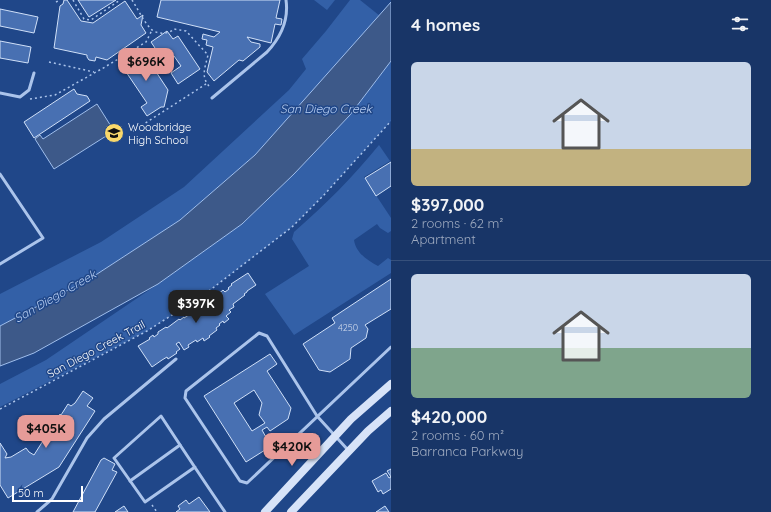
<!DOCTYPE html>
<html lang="en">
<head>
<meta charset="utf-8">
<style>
	:root { --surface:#183567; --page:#213d6d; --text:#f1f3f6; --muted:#9fabc0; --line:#36507b; --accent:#e69b98 }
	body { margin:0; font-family:Quicksand,sans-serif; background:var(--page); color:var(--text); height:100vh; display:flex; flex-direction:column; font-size:15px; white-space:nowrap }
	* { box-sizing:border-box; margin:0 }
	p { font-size:13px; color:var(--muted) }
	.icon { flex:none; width:22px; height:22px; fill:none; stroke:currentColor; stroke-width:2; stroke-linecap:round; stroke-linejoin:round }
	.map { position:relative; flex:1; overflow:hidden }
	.side { display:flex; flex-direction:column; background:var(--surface); width:380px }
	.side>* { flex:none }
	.scale { position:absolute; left:12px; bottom:10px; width:71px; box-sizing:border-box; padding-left:4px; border:2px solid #fff; border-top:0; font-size:11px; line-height:14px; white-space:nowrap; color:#fff; -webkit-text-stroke:3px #204789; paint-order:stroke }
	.price { position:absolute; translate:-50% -34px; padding:0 9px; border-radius:8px; background:var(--accent); color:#111; font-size:13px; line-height:26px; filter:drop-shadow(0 1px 2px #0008) }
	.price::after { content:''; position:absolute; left:50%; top:24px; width:12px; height:9px; margin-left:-6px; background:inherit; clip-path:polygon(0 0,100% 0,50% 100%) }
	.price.current { background:#222; color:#fff }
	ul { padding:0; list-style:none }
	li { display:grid; align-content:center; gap:8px; height:212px; padding:0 20px }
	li+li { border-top:1px solid var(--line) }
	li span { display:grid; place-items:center; height:124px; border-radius:6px; color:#555 }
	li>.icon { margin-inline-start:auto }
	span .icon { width:72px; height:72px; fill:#fffc; stroke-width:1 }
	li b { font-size:17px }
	h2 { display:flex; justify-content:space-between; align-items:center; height:48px; padding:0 20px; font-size:17px }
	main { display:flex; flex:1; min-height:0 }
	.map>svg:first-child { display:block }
	.green { fill:#3360a7 }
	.water { fill:#3d5989; stroke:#9fbeec }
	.building { fill:#4870b2; stroke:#d0e0f8; fill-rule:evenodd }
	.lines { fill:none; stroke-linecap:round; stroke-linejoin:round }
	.path { stroke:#abc4eb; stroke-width:1.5; stroke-dasharray:2 3; stroke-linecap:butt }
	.service { stroke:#abc4eb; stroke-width:3 }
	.secondary { stroke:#d7e3f8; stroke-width:8 }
	.labels { text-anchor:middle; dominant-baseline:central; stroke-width:3; stroke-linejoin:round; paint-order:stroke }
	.number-label { font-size:9px; fill:#d1dbec }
	.poi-label { font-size:11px; fill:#fff; stroke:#204789; text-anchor:start }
	.street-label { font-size:11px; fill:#fff; stroke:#204789 }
	.water-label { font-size:12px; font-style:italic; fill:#b7cef2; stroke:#204789 }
</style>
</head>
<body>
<main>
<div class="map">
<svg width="391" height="512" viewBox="0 0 391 512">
	<rect width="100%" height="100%" fill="#204789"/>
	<g class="green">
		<polygon points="314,0 335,0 327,10"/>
		<polygon points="350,0 360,0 380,16 255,155 180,220 91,278 0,326 0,294 101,242 184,187 289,90 306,69 302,59 326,31"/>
		<polygon points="391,61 391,121 323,196 292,227 205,294 147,331 0,407 0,384 46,360 161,282 242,224 294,174 350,115"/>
		<path d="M379,145l11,16 -26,16 27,41v13l-3,2 -8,-5 -3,-4 -23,16c2,13 13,20 24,26l10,-8 3,2v13l-97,62 -29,-41 44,-28 -17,-27 2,-7c31,-27 59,-55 85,-87z"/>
	</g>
	<g class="water">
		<polygon points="391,2 391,61 350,115 294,174 242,224 158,284 34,353 0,366 0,326 91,278 180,220 255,155"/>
		<polygon points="97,104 114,131 54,169 35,139 40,135 43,139"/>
	</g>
	<g class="building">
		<polygon points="64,0 67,0 81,21 93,23 125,1 137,19 143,15 141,25 146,33 107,60 96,57 95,61 89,60 87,57 87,55 54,48 60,6 63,4"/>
		<polygon points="78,0 116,0 89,17"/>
		<polygon points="161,0 280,0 276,18 282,19 281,25 275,24 271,43 247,37 251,42 260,44 260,47 243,61 239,60 214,81 207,72 213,47 206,45 207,40 202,39 203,34 214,37 220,32 157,17"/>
		<polygon points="0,9 38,17 34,33 0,26"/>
		<polygon points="167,31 173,39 178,36 200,69 178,84 171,73 181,66 174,56 165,63 151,42"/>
		<polygon points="0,41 31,47 28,63 0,58"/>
		<polygon points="141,49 168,90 164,107 161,107 147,116 141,107 147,103 120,63"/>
		<polygon points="74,89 77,94 87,96 90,101 34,138 24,122"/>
		<polygon points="391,162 391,186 376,196 365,178"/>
		<polygon points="248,273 256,285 247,291 247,292 244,294 245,295 233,304 234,307 229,310 231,312 226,316 229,319 224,323 223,321 219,324 220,325 216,328 217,330 209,336 210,337 204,341 203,338 197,342 196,340 188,345 189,347 184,350 179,342 176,344 180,349 176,352 177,353 168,359 167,357 162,360 152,367 138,346 150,339 149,338 153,335 154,337 158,334 158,332 166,327 167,328 179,319 180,320 184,317 184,318 192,313 191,312 194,309 196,312 200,309 199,308 203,305 202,303 206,300 208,303 223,290 225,292 229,289 228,288 232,285 231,284"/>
		<polygon points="391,279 391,309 365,325 368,329 366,338 351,348 350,359 330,372 319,370 303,344 335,323 332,318"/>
		<path d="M270,354l7,10 -10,7 24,37 -3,11 -18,12 -3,-4 -5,3 5,9 -2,11 -19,12 -42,-66zM254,390l8,13 -3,12 6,8 -13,8 -18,-28z"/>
		<polygon points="83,391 93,398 87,406 95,411 59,467 8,498 0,485 0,443 7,454 5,458 11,457 26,448 29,452 34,455 60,414 61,415 68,404 71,406 75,403"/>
		<polygon points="104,458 115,464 112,470 117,472 95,512 73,512 101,460"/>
		<polygon points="391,469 391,489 383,494 381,490 378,492 372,481 386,473 389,478 391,477 387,471"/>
		<polygon points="199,497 210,512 176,512 180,509 178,506 186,500 189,504"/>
		<polygon points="124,506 128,512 115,512"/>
		<polygon points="385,506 389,512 376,512"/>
	</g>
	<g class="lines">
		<g class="path">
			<polyline points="73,0 84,19 91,20 120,0"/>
			<path d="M132,0c6,9 11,21 19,29 6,6 18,5 23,0l12,2 22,24c-3,13 -8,23 3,33"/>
			<polyline points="56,2 60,0"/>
			<polyline points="49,62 94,72"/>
			<polyline points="30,99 55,95 105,67 146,42 152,30"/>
			<polyline points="133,131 206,84"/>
			<polyline points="0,409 147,331 205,294 292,227 323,196 391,121"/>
			<polyline points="152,505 157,512"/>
		</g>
		<g class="service">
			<polyline points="0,93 20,97 29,90 34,73"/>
			<path d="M212,98l55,-46c14,-15 22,-31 19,-52"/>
			<polyline points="0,174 43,238 0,264"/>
			<polyline points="348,450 317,416 267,336 259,333 186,391 185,398 240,481 247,483 391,347"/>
			<path d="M195,467l-50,35 -31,-44 47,-42c21,32 42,64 64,96"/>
			<polyline points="130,481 180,445"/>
			<polyline points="37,512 52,499 87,438 104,419 176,359"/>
		</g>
		<g class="secondary">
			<polyline points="265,512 351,419 391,384"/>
			<polyline points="291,512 368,431 391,411"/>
		</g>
	</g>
	<defs>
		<g id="school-disc" transform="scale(1)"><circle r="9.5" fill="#f9d86b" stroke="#204789"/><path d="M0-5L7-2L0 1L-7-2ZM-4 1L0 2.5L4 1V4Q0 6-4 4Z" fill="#111"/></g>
	</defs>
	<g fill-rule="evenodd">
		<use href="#school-disc" x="114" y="133"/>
	</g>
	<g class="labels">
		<g class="number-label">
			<text x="348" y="327">4250</text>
		</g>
		<g class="poi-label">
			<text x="128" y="127">Woodbridge<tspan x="128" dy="13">High School</tspan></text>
		</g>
		<g class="street-label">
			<text transform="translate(96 349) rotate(-28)">San Diego Creek Trail</text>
		</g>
		<g class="water-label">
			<text x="326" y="108">San Diego Creek</text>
			<text transform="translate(55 296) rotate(-30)">San Diego Creek</text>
		</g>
	</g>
</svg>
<div class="scale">50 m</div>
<b class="price" style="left:146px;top:82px">$696K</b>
<b class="price current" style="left:196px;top:324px">$397K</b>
<b class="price" style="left:46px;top:449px">$405K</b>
<b class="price" style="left:292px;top:467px">$420K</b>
</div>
<section class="side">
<h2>4 homes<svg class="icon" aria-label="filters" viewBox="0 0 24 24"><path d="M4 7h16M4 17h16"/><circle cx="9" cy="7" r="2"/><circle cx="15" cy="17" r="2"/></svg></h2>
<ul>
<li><span style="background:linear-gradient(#c9d6e8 70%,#c2b280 0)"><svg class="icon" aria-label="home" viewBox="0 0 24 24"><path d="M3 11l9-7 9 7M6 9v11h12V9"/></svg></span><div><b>$397,000</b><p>2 rooms · 62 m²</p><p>Apartment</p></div></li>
<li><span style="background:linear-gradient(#c9d6e8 60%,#7fa58c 0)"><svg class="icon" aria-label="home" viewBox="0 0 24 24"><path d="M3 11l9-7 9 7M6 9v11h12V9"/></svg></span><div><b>$420,000</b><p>2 rooms · 60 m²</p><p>Barranca Parkway</p></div></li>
</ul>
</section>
</main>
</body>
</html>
